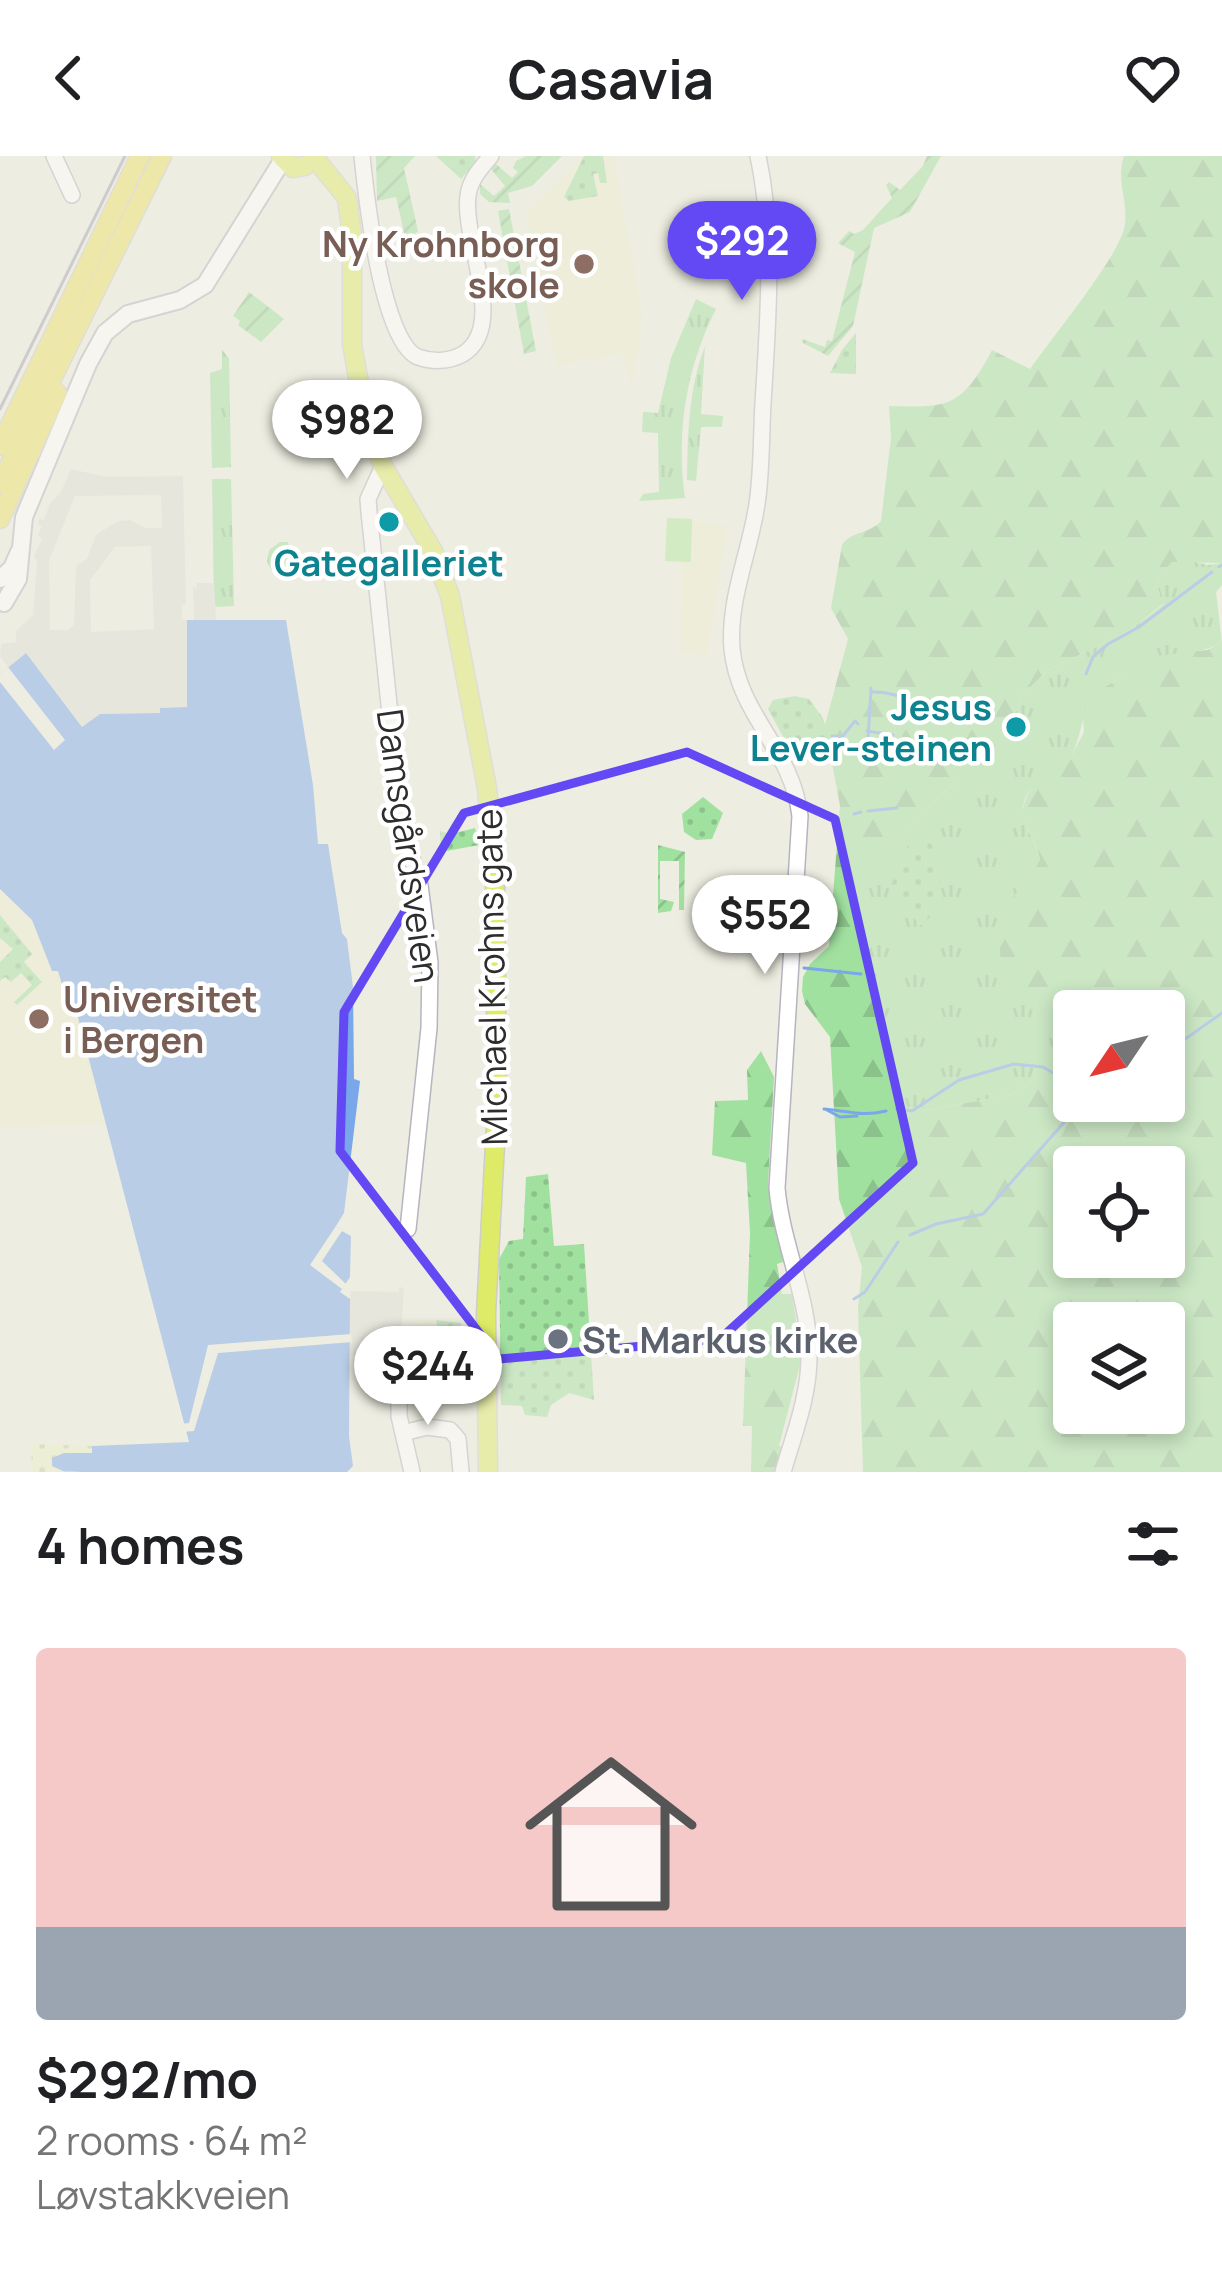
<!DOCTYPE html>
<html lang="en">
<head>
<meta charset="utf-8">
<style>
	:root { --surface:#fff; --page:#f2f2f2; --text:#202124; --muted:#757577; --accent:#6249f3 }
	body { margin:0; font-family:Manrope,sans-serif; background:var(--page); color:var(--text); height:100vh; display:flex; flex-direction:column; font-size:45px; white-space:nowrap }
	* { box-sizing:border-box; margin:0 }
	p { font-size:39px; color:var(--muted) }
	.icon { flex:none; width:66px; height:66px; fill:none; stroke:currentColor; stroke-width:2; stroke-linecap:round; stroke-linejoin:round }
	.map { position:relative; height:1316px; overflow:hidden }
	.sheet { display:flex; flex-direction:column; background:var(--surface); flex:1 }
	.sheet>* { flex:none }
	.needle { width:78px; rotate:235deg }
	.tools { position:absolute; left:1053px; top:834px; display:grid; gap:24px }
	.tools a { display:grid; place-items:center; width:132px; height:132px; border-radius:12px; background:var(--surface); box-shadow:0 6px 18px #0003; font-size:60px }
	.price { position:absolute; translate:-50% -102px; padding:0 27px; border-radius:42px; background:#fff; color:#222; font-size:39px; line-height:78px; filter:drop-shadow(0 3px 6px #0008) }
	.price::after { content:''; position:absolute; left:50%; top:72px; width:36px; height:27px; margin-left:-18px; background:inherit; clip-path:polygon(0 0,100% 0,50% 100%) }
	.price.on { background:var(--accent); color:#fff }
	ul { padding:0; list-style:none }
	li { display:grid; align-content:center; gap:24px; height:636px; padding:0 36px }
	li span { display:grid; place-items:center; height:372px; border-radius:12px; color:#555 }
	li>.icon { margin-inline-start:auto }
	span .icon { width:216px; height:216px; fill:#fffc; stroke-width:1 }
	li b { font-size:51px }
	h2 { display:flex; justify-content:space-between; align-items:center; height:144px; padding:0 36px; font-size:51px }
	header { display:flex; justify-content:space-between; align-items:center; height:156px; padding:0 36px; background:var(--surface); font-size:54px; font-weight:700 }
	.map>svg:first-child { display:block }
	.education { fill:#eeeed1 }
	.grass { fill:url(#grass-tufts) }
	.forest { fill:url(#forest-firs); fill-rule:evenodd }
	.sand { fill:url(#sand-dots) }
	.park { fill:url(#park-dots) }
	.garden { fill:url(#garden-furrows) }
	.pitch { fill:#afe89d }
	.plaza { fill:#deded7; fill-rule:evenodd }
	.water { fill:#79a7ea }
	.pier { fill:#eeede1 }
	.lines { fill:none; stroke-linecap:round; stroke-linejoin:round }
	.stream { stroke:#79a7ea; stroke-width:3 }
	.tertiary-casing { stroke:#b6b4c0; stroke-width:18 }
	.secondary-casing { stroke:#b6b4c0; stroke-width:20 }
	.primary-casing { stroke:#cdcdcd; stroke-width:21 }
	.trunk-casing { stroke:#cdcdcd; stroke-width:21 }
	.tertiary { stroke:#fff; stroke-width:15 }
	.secondary { stroke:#fff; stroke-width:16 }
	.primary { stroke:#deeb68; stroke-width:18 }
	.trunk { stroke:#ebe065; stroke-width:18 }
	.tram { stroke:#a7a3b6; stroke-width:3 }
	.marked { fill:none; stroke:#6249f3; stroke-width:9; stroke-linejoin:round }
	.education-dot { fill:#8d6e63; stroke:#fff; stroke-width:4.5 }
	.culture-dot { fill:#0f9aa8; stroke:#fff; stroke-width:4.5 }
	.worship-dot { fill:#6b7280; stroke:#fff; stroke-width:4.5 }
	.labels { text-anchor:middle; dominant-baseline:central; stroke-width:9; stroke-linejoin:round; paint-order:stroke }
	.education-label { font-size:36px; font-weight:bold; fill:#785e54; stroke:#fff; text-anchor:end }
	.culture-label { font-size:36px; font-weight:bold; fill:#0d838f; stroke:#fff }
	.street-label { font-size:36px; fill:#2d2d2d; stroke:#fff }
	.worship-label { font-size:36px; font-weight:bold; fill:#5b616d; stroke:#fff; text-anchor:start }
</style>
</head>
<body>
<header><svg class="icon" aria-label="back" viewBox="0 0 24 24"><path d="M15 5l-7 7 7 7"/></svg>Casavia<svg class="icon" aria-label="heart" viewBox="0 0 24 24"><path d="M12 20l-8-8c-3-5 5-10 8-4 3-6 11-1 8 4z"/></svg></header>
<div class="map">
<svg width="1222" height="1316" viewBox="0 0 1222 1316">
	<defs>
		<pattern id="grass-tufts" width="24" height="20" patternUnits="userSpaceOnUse" patternTransform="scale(3)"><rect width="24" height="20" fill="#a1e1a0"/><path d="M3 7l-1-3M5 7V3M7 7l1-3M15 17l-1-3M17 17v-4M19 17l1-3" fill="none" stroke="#8bc18a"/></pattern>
		<pattern id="forest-firs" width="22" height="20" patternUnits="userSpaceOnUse" patternTransform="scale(3)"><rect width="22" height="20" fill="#a1e1a0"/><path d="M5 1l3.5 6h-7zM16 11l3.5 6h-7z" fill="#8bc18a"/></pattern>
		<pattern id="sand-dots" width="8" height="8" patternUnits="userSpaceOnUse" patternTransform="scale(3)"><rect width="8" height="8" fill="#e9f1c6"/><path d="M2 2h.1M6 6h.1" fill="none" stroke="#c8cfaa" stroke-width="1.8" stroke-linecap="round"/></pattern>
		<pattern id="park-dots" width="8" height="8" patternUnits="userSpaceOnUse" patternTransform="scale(3)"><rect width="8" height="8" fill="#a1e1a0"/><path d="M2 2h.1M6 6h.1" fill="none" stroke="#8bc18a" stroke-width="1.8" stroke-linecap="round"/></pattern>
		<pattern id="garden-furrows" width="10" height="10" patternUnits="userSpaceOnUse" patternTransform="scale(3)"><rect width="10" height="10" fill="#a1e1a0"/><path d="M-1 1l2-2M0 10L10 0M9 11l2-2" fill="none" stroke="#8bc18a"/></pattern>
	</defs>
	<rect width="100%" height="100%" fill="#eeede1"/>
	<g class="education">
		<polygon points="584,0 614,0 642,158 640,189 630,230 623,197 556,210 526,57"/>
		<polygon points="667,362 727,370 707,499 681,496 682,407 665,405"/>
		<polygon points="0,733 32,764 52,815 58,814 75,849 106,968 0,972"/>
		<polygon points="423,1163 433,1164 436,1173 432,1195 410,1193 411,1166 422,1168"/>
	</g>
	<g class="grass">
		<path d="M696,143l20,10c-30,59 -40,123 -31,189l-46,3 4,-7 16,-2 -1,-59 -16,-1 1,-20 15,1 13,-55z"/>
		<path d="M705,190l-4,68 22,2 -1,11h-21l-5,54 -9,-1c1,-47 1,-89 18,-134z"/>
		<polygon points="222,194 229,202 231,311 212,312 210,217 222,213"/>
		<polygon points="212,323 231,323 234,450 214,451"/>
		<polygon points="280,386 288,386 291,416 280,419 272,415 267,406 269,394"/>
		<path d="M1192,405l16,4 14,-2v22l-6,7 6,51c-48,21 -105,17 -135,68 -6,9 -7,28 -15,44h-9l-21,12c-4,13 -15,23 -18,35 -5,19 12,39 16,57l-8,20 -15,13 36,120 8,3 4,22 -12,29 -42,29 -90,16h-22l-11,-47 -4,-48 -26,-87 6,-57 131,-129 13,-14 15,-35 25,-24 79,-38 36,-27 -7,-23 16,-20z"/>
	</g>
	<g class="forest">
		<path d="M1124,0h98v407l-50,-1 -16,20 7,22 -36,28 -79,38 -25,24 -15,35 -31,38 -24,17 -88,88 -7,57 27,87 3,48 11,47h22l90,-16 42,-29 12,-29 -4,-22c-10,-3 -18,-1 -28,-5 -37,-16 -39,-71 -25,-103 8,-19 24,-29 32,-48 -3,-16 -15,-30 -17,-46 -1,-14 20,-49 28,-62l5,-3 7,7h9l12,-23 -1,-16 7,-18 15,-11 51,-31 51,-6 15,-7v829h-359l-5,-164 4,-41 -23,-68 -9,-162 -25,-33 -3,-13 1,-14 7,-13 19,-18 11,-140 -15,-81 23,-86 -17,-31 11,-63c9,-14 28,-11 39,-24l10,-83 -2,-32c60,2 73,1 103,-56l38,19c21,-30 86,-109 94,-140 6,-26 -9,-47 0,-73zM1074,855h90v90h-90zM1074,1011h90v90h-90zM1074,1167h90v90h-90z"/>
		<polygon points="761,895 774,921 768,1028 783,1106 777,1108 782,1138 792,1138 802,1201 779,1290 786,1292 778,1316 751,1316 752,1270 743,1270 750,1077 746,1007 712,999 715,945 748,944 747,914"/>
	</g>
	<polygon class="sand" points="32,1288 92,1290 91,1316 31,1316"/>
	<g class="park">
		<polygon points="436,0 475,0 476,6 461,23"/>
		<polygon points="584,0 603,0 607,27 600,27 598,17 593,18 598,40 569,45 564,41"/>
		<polygon points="856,177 856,218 830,217 842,194"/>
		<polygon points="795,540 809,543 823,562 830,585 826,587 828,597 795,602 768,553 773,544"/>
		<polygon points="703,641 723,657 712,683 696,684 684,676 682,658"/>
		<polygon points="475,672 479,689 441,696 440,675 451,678"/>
		<path d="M920,680c31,14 21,68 3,91l-35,-34 19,-46z"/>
		<polygon points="0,759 32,798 24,806 42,826 17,849 14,846 32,829 21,817 11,826 5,821 0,825 0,806 13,793 0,782"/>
		<polygon points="548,1018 554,1090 584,1088 594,1244 569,1237 551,1249 547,1261 525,1259 522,1250 501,1249 499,1103 509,1085 523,1083 526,1021"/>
		<polygon points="436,1164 461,1167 457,1207 466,1208 467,1217 410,1216 411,1198 433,1198 439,1182"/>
	</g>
	<g class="garden">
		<polygon points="376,0 415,0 404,12 418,75 406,85 396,41 377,45"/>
		<polygon points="526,0 562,0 532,30 508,37 510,47 489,46 480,38 480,28 494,40 505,30 491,13 496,8 512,22 518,16 513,12 516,5"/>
		<polygon points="927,0 941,0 910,56 874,72 853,170 828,200 803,187 802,183 825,191 827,184 832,185 855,96 838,87 849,75 854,78 863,74 892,42 886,29 889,26 900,34 923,10"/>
		<polygon points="509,53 536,195 524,198 498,55"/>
		<polygon points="249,136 284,163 261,186 238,169 240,165 233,160"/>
		<polygon points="658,689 685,696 684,754 679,754 679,705 660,705 660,743 674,746 671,755 658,757"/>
	</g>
	<polygon class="pitch" points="667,362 692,363 691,406 665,405"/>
	<g class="plaza">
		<path d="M71,313l35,8 77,-1 3,128 -4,1v14l5,1 1,87 -27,1 -1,5 -60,1 -17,14 -57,-75 -18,14 -8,-10 1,-13 15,-2v-11l17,-16 4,-53 -3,-6 8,-17 -4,-4 4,-9 -4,-2 1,-5 5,1 6,-17 10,-9zM161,339l1,33h-16l-16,-8 -12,1 -22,14 -9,24 -11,7 -2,59 -6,5h-18l-1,-69 26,-65zM151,390l3,83 -63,3 -1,-52 25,-33z"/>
		<polygon points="196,427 214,427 216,464 194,464 193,430 197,433"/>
		<polygon points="400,1131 404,1132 400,1195 392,1189 391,1195 367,1194 366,1200 349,1199 350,1135 398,1136"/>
	</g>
	<polygon class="water" points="187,464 286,464 313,629 318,688 328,688 342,777 347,783 353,831 354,923 360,925 344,1057 336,1070 351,1080 350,1121 340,1136 350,1143 349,1280 353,1310 347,1316 82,1316 63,1315 52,1310 52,1302 64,1297 92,1297 92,1290 189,1286 75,850 68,849 58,815 52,815 32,764 0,733 0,518 26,497 82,571 100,558 160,557 160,552 187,551"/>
	<g class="pier">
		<polygon points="8,511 65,584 54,594 0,526 0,518"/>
		<polygon points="345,1069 352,1074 351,1080 342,1075 322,1105 346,1128 342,1133 310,1109 336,1070 342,1074"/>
		<polygon points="351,1178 352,1186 218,1197 194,1275 181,1276 179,1268 189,1267 208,1189"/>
	</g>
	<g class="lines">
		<g class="stream">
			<polyline points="1219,411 1222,409"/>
			<polyline points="1086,518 1093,501 1108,488 1139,471 1212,416"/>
			<path d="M871,536c35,-2 57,25 92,25"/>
			<polyline points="867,575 893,579"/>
			<polyline points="832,580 842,581 855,565 858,568"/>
			<polyline points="867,600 871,532"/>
			<polyline points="868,655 897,652"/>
			<polyline points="854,658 861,656"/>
			<polyline points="804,812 861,818"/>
			<polyline points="871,819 875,819"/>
			<polyline points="1164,898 1222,857"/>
			<path d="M824,953c26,2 36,8 62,2"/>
			<polyline points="897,953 912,955 959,924 1014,908 1043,911 1074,929"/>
			<polyline points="827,954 840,961 857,960"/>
			<polyline points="910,1079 936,1068 983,1058 1082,946 1095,945"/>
			<polyline points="854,1143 865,1136 898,1086"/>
		</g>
		<g class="tertiary-casing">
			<g id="tertiary">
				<polyline points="54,0 72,39"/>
				<path d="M362,0c4,39 20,187 56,201 14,5 31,5 45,-3 45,-28 -1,-114 5,-158 2,-17 13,-28 23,-40"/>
				<path d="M758,0c17,80 10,166 5,247 -2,34 -1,68 -6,101 -7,48 -29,95 -25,145 7,68 60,99 68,167l-23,372c5,57 32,109 32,165 1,41 -15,81 -26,119"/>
				<polyline points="383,310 368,343 369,356 397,625 404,676 420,729 430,807 429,872 408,1073"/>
				<polyline points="399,1232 399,1260 412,1316"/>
				<polyline points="403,1277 427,1271 450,1274 458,1283 461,1316"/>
			</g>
		</g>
		<g class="secondary-casing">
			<g id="secondary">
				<polyline points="0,423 12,412 19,396"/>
				<polyline points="4,447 18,423 24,361 88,208 105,177 128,158 180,144 205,129 282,5"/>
			</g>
		</g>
		<g class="primary-casing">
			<g id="primary">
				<polyline points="281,0 293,12 305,10"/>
				<polyline points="313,0 347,42 352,80 352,188 366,266 383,310 433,395 450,440 487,632 495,724 497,950 486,1158 488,1316"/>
			</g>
		</g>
		<g class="trunk-casing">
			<g id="trunk">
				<polyline points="0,290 140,0"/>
				<polyline points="0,328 162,0"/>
				<polyline points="0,363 57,237"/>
			</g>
		</g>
		<use href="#tertiary" class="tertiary"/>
		<use href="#secondary" class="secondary"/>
		<use href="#primary" class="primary"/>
		<use href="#trunk" class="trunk"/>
		<polyline class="tram" points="0,253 125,0"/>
	</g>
	<path d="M0 0H1222V1316H0ZM687,596l148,67 78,344 -193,176 -221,20 -159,-208 4,-139 120,-199z" fill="#eeede1" fill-opacity=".55" fill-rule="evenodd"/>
	<path class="marked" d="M687,596l148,67 78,344 -193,176 -221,20 -159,-208 4,-139 120,-199z"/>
	<g class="education-dot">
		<circle cx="584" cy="108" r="12"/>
		<circle cx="39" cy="863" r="12"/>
	</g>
	<g class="culture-dot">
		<circle cx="389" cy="366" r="12"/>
		<circle cx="1016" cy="571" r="12"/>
	</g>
	<circle class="worship-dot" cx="558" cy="1183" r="12"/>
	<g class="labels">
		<g class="education-label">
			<text x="560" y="87">Ny Krohnborg<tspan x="560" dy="41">skole</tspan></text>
			<text x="63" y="842" text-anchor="start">Universitet<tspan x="63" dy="41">i Bergen</tspan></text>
		</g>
		<g class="culture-label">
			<text x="389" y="406">Gategalleriet</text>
			<text x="992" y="550" text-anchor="end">Jesus<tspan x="992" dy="41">Lever-steinen</tspan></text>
		</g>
		<g class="street-label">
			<text transform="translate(409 690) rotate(82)">Damsgårdsveien</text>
			<text transform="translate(491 821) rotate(-91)">Michael Krohns gate</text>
		</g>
		<g class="worship-label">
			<text x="582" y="1183">St. Markus kirke</text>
		</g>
	</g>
</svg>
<div class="tools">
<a><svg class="needle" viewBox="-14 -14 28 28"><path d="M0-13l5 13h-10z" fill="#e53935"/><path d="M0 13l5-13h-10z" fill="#757577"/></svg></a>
<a><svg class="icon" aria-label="locate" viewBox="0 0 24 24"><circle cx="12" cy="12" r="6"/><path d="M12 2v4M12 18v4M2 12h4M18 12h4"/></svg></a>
<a><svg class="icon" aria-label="layers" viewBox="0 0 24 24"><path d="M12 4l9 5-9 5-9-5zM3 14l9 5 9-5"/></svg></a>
</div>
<b class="price on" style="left:742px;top:147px">$292</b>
<b class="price" style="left:347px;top:326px">$982</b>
<b class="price" style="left:765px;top:821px">$552</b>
<b class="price" style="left:428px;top:1272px">$244</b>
</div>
<section class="sheet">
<h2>4 homes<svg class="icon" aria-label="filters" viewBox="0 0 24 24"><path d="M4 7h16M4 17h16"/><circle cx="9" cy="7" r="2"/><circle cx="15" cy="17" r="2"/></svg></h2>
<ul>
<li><span style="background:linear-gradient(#f6c9c9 75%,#9aa5b1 0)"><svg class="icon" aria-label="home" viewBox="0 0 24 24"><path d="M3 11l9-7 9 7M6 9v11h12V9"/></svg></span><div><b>$292/mo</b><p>2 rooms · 64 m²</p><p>Løvstakkveien</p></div></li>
</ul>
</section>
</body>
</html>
